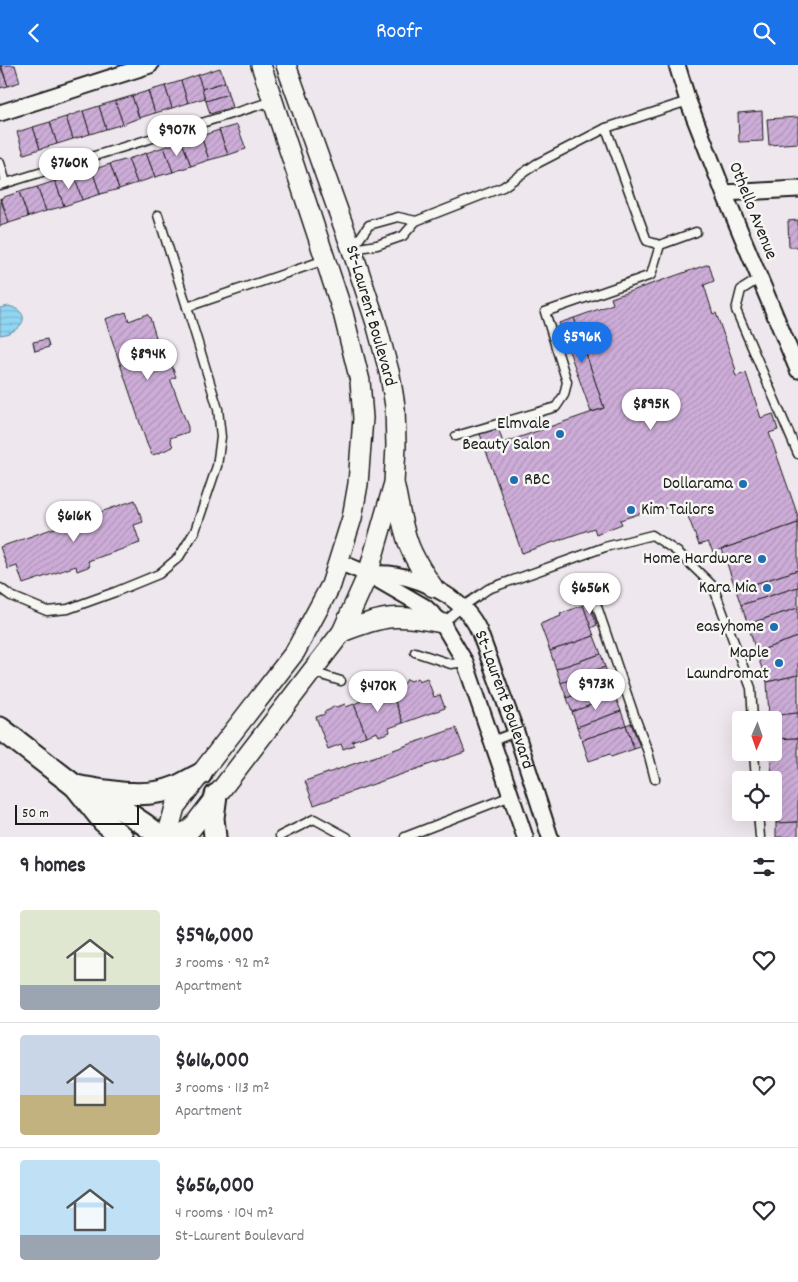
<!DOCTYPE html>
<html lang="en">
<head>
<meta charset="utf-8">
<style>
	:root { --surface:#fff; --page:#f7f7f7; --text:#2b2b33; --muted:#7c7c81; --line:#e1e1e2; --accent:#1a73e8 }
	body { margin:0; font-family:Dekko,sans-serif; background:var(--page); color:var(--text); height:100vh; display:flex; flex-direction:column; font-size:19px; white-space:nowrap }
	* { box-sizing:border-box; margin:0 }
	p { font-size:16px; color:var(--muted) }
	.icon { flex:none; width:28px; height:28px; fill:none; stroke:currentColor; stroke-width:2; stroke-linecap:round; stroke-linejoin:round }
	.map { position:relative; height:772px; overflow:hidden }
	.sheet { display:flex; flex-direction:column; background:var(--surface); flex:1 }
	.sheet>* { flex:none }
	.needle { width:32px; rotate:182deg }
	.fabs { position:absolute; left:732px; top:646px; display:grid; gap:10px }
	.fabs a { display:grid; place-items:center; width:50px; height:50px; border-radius:5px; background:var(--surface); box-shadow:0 5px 20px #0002; font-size:25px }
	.scale { position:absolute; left:15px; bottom:12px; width:124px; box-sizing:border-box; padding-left:5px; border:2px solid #1c1c1c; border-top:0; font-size:14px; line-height:18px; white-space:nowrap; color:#1c1c1c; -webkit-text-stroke:4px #f6f6f2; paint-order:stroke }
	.price { position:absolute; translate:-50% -42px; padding:0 11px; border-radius:18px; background:#fff; color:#222; font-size:16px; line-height:32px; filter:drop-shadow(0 1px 2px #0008) }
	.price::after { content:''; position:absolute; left:50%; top:30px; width:15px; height:11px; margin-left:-8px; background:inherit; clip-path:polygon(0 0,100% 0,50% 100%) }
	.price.active { background:var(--accent); color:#fff }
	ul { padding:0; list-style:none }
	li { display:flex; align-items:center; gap:15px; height:125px; padding:0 20px }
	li+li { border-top:1px solid var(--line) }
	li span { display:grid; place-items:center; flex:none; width:140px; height:100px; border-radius:5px; color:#555 }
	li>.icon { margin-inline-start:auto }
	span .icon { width:60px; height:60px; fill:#fffc; stroke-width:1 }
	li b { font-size:21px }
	h2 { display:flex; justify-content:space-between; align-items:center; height:60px; padding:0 20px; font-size:21px }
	header { display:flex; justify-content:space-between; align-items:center; height:65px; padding:0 20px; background:var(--accent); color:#fff; font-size:22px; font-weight:600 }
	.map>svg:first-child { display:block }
	.water { fill:url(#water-rules); stroke:#628c9c }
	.building { fill:url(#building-hatch); stroke:#1c1c1c }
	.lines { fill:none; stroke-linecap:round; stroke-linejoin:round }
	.service-casing { stroke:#1c1c1c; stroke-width:11 }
	.minor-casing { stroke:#1c1c1c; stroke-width:19 }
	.tertiary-casing { stroke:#1c1c1c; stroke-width:22 }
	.secondary-casing { stroke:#1c1c1c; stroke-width:25 }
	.service { stroke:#f6f6f2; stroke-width:8 }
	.minor { stroke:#f6f6f2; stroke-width:15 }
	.tertiary { stroke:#f6f6f2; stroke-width:19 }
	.secondary { stroke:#f6f6f2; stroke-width:21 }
	.poi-dot { fill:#1f6fb2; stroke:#f6f6f2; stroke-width:2 }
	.labels { text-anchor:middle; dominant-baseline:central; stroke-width:5; stroke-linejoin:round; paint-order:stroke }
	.street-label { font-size:18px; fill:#1c1c1c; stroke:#f6f6f2 }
	.poi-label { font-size:18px; fill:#1c1c1c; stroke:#f6f6f2; text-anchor:end }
</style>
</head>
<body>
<header><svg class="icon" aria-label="back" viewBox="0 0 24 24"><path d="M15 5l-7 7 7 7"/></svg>Roofr<svg class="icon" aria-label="search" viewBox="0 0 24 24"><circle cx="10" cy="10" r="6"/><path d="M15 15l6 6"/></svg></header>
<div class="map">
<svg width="798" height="772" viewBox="0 0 798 772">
	<defs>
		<pattern id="water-rules" width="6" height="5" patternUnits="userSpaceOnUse" patternTransform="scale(1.25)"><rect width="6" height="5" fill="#90d6f2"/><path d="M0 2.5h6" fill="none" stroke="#7cb7cf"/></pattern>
		<pattern id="building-hatch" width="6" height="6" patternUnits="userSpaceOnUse" patternTransform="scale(1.25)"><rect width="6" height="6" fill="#cdadd8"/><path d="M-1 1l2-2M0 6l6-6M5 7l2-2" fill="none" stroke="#af94b9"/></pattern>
	</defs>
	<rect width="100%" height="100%" fill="#eee7ed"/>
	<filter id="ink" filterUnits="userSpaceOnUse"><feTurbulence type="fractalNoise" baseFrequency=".02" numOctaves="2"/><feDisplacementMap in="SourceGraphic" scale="10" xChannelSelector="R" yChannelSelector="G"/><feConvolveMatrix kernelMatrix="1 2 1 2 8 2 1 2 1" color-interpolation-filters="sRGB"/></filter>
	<g filter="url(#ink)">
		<path class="water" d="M9,241c27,8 11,27 -9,29v-27z"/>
		<g class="building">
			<polygon points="0,0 8,21 0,23"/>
			<polygon points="1,0 15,0 20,17 8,21"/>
			<polygon points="220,3 225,17 202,24 198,10"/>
			<polygon points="198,10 205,33 188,38 181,16"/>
			<polygon points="181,16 188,38 172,43 165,21"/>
			<polygon points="225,17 228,29 206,36 202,24"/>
			<polygon points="165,21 172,43 155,48 148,26"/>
			<polygon points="148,26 155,48 139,53 132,31"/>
			<polygon points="228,29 232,42 210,49 206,36"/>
			<polygon points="132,31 139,53 123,59 115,36"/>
			<polygon points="115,36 123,59 106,64 99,41"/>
			<polygon points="99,41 106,64 90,69 83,46"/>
			<polygon points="83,46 90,69 73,74 66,52"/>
			<polygon points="762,46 763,76 739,77 738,48"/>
			<polygon points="66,52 73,74 57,79 50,57"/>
			<polygon points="798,52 798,78 769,80 767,54"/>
			<polygon points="50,57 57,79 40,84 33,62"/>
			<polygon points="237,60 246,84 228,90 219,65"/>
			<polygon points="33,62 40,84 24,89 17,67"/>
			<polygon points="219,65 228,90 209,95 201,71"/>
			<polygon points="201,71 209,95 191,101 182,77"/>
			<polygon points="182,77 191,101 173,107 164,82"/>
			<polygon points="164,82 173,107 155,112 146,88"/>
			<polygon points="146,88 155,112 137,118 128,94"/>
			<polygon points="128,94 137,118 119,124 110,99"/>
			<polygon points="110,99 119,124 100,129 92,105"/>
			<polygon points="92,105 100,129 82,135 74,110"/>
			<polygon points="74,110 82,135 64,141 55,116"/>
			<polygon points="55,116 64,141 46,146 37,122"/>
			<polygon points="37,122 46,146 28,152 19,127"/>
			<polygon points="19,127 28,152 9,158 1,133"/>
			<polygon points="0,133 9,158 0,161"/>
			<polygon points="798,155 798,182 789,182 788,156"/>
			<polygon points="709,199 714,216 704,220 713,249 716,248 736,305 734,306 736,311 746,308 761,353 773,349 778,365 769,368 798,451 798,458 713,487 708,477 699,480 686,446 681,447 678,439 646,449 645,447 620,455 622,459 596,469 594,463 522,488 480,369 498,362 503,378 604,343 574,253 613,239 611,233"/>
			<polygon points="126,247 129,256 147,249 150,253 165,301 171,299 176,312 171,314 171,316 188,362 188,367 170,373 173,382 156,389 152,390 147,379 105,254"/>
			<polygon points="574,253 604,343 591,347 559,258"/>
			<polygon points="47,274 49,282 35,286 33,277"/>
			<polygon points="135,435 143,457 134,460 140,478 88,496 90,501 85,503 77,506 76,501 23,519 17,501 8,504 0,482"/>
			<polygon points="798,458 798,505 736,525 722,484"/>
			<polygon points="798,505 798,522 741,540 736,525"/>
			<polygon points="798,522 798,543 748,559 741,540"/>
			<polygon points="589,538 597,560 591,563 583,540"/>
			<polygon points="583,540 594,571 550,586 540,559 561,551 560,549"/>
			<polygon points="798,543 798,572 756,587 748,559"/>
			<polygon points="594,571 601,589 556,604 550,586"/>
			<polygon points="798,572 798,610 767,617 756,587"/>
			<polygon points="601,589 605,602 561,618 556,604"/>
			<polygon points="605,602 611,617 567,633 561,618"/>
			<polygon points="798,610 798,648 769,651 767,617"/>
			<polygon points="418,613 419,616 427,613 434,632 440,630 445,643 403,658 391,626 398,623 397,621 405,618 407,614 411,616"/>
			<polygon points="611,617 615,631 572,647 567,633"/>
			<polygon points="382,626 383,629 391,626 403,658 389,663 390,667 379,671 377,667 366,671 354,639 361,636 360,634 369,630 371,627 374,628"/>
			<polygon points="615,631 621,646 577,662 572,647"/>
			<polygon points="345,639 346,642 354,639 366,671 352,676 354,680 343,684 341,679 328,684 316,652 325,649 324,647 331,644 333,641 337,642"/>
			<polygon points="621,646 626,660 582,675 577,662"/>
			<polygon points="798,648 798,673 774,674 774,655 770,655 769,651"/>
			<polygon points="631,658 640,682 634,684 626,660"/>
			<polygon points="626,660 634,684 611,692 610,689 589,696 582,675"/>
			<polygon points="456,663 465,687 314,740 305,716"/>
			<polygon points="798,673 798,757 776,758 770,688 774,688 774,674"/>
			<polygon points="798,757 798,772 776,772 776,758"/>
		</g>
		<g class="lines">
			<g class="service-casing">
				<g id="service">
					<polyline points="606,63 647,176 660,180"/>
					<polyline points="0,98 6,118"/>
					<polyline points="0,120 273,36"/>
					<polyline points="158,150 187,242"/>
					<polyline points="353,183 369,160 398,152 416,156"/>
					<polyline points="353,184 377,180 403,171 416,156 503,122 536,99 606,63 688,36"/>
					<polyline points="760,213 741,225 736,245 798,389"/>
					<polyline points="456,371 556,342 564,330 567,317 545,247 651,210 660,180 696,167"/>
					<polyline points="589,518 633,647 648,687 655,714"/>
					<polyline points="0,523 11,531 47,546 68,544 115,527 159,509 179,492 195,466 217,401 221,372 218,344 187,242 325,195"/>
					<polyline points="443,558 462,542 488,524 605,482 652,470 679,488 713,521 751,623 753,655"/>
					<polyline points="415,587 451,599 465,597"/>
					<polyline points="312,607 341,616"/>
					<polyline points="492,676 516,667"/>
					<polyline points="754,688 756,715"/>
					<polyline points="758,748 760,772"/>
					<polyline points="280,771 314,754 347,772"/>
					<polyline points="405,772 511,731"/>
				</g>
			</g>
			<g class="minor-casing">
				<g id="minor">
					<polyline points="677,0 688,36 724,128 798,305"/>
					<polyline points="0,48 150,0"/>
					<polyline points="724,128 798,124"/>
					<polyline points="339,497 368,509 425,542 442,558 465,597 525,772"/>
					<path id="s1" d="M368,509c9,0 18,-1 27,1 31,5 71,25 84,56l37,101 34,105"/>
				</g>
			</g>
			<g class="tertiary-casing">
				<g id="tertiary">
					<path d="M395,422c4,19 7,40 14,58 6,16 15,29 24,42"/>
					<path d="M342,567c43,-17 55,-18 100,-9"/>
					<polyline points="167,772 175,742 295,587 331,520 352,453 358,419 363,353 360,316 343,248 261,0"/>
					<polyline points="175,772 191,764 342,567 368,509 394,418 396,381 395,341 390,310 376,258 352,185 286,0"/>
				</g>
			</g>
			<g class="secondary-casing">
				<g id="secondary">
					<polyline points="0,663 75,721 103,756 122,772"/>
					<path d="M75,721c32,5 70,14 101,1 9,-4 17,-9 25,-13"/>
					<path d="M95,731c25,11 45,24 66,41"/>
					<polyline points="215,772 213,753 216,730"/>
				</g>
			</g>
			<use href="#service" class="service"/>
			<use href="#minor" class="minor"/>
			<use href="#tertiary" class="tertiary"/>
			<use href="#secondary" class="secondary"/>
		</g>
	</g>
	<g class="poi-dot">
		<circle cx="560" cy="369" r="5"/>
		<circle cx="514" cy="415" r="5"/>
		<circle cx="743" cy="419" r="5"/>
		<circle cx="631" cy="445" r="5"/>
		<circle cx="762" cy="494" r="5"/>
		<circle cx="767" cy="523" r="5"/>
		<circle cx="774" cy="562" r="5"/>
		<circle cx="779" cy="598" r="5"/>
	</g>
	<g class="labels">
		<g class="street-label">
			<text transform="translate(752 146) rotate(68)">Othello Avenue</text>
			<text transform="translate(370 251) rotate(74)">St-Laurent Boulevard</text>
			<text stroke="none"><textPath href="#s1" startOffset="205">St-Laurent Boulevard</textPath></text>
		</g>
		<g class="poi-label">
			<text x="550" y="359">Elmvale<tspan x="550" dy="21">Beauty Salon</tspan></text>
			<text x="524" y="415" text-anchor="start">RBC</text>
			<text x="733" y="419">Dollarama</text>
			<text x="641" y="445" text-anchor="start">Kim Tailors</text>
			<text x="752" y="494">Home Hardware</text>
			<text x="757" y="523">Kara Mia</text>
			<text x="764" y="562">easyhome</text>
			<text x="769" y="588">Maple<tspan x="769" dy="21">Laundromat</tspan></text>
		</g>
	</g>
</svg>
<div class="fabs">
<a><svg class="needle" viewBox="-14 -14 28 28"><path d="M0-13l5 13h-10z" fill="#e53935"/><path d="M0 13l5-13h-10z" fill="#7c7c81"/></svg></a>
<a><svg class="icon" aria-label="locate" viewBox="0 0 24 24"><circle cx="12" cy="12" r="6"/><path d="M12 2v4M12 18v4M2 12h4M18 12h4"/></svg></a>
</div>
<div class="scale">50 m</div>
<b class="price" style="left:177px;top:92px">$907K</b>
<b class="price" style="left:69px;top:125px">$760K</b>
<b class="price active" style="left:582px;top:299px">$596K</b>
<b class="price" style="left:148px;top:316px">$894K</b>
<b class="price" style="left:651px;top:366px">$895K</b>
<b class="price" style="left:74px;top:478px">$616K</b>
<b class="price" style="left:590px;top:550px">$656K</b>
<b class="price" style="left:596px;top:646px">$973K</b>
<b class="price" style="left:378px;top:648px">$470K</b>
</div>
<section class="sheet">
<h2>9 homes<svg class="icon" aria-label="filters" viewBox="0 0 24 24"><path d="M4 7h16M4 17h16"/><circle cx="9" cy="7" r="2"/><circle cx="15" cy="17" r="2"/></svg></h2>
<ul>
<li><span style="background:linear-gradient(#dfe7d0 75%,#9aa5b1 0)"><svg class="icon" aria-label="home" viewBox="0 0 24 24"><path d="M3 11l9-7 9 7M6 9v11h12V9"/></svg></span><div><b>$596,000</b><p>3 rooms · 92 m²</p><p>Apartment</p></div><svg class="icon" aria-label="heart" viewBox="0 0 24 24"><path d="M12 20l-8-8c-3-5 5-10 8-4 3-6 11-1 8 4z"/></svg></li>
<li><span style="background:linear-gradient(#c9d6e8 60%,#c2b280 0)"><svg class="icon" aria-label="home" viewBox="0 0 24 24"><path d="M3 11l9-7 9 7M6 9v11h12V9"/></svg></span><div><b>$616,000</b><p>3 rooms · 113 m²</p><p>Apartment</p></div><svg class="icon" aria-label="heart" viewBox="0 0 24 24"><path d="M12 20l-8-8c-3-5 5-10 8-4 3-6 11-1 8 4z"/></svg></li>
<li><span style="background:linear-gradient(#bfe0f5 75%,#9aa5b1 0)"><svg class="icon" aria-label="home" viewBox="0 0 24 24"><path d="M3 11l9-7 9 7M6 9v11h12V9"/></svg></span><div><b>$656,000</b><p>4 rooms · 104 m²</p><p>St-Laurent Boulevard</p></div><svg class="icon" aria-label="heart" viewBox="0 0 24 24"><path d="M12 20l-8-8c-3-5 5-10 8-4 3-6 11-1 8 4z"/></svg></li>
</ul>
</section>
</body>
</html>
